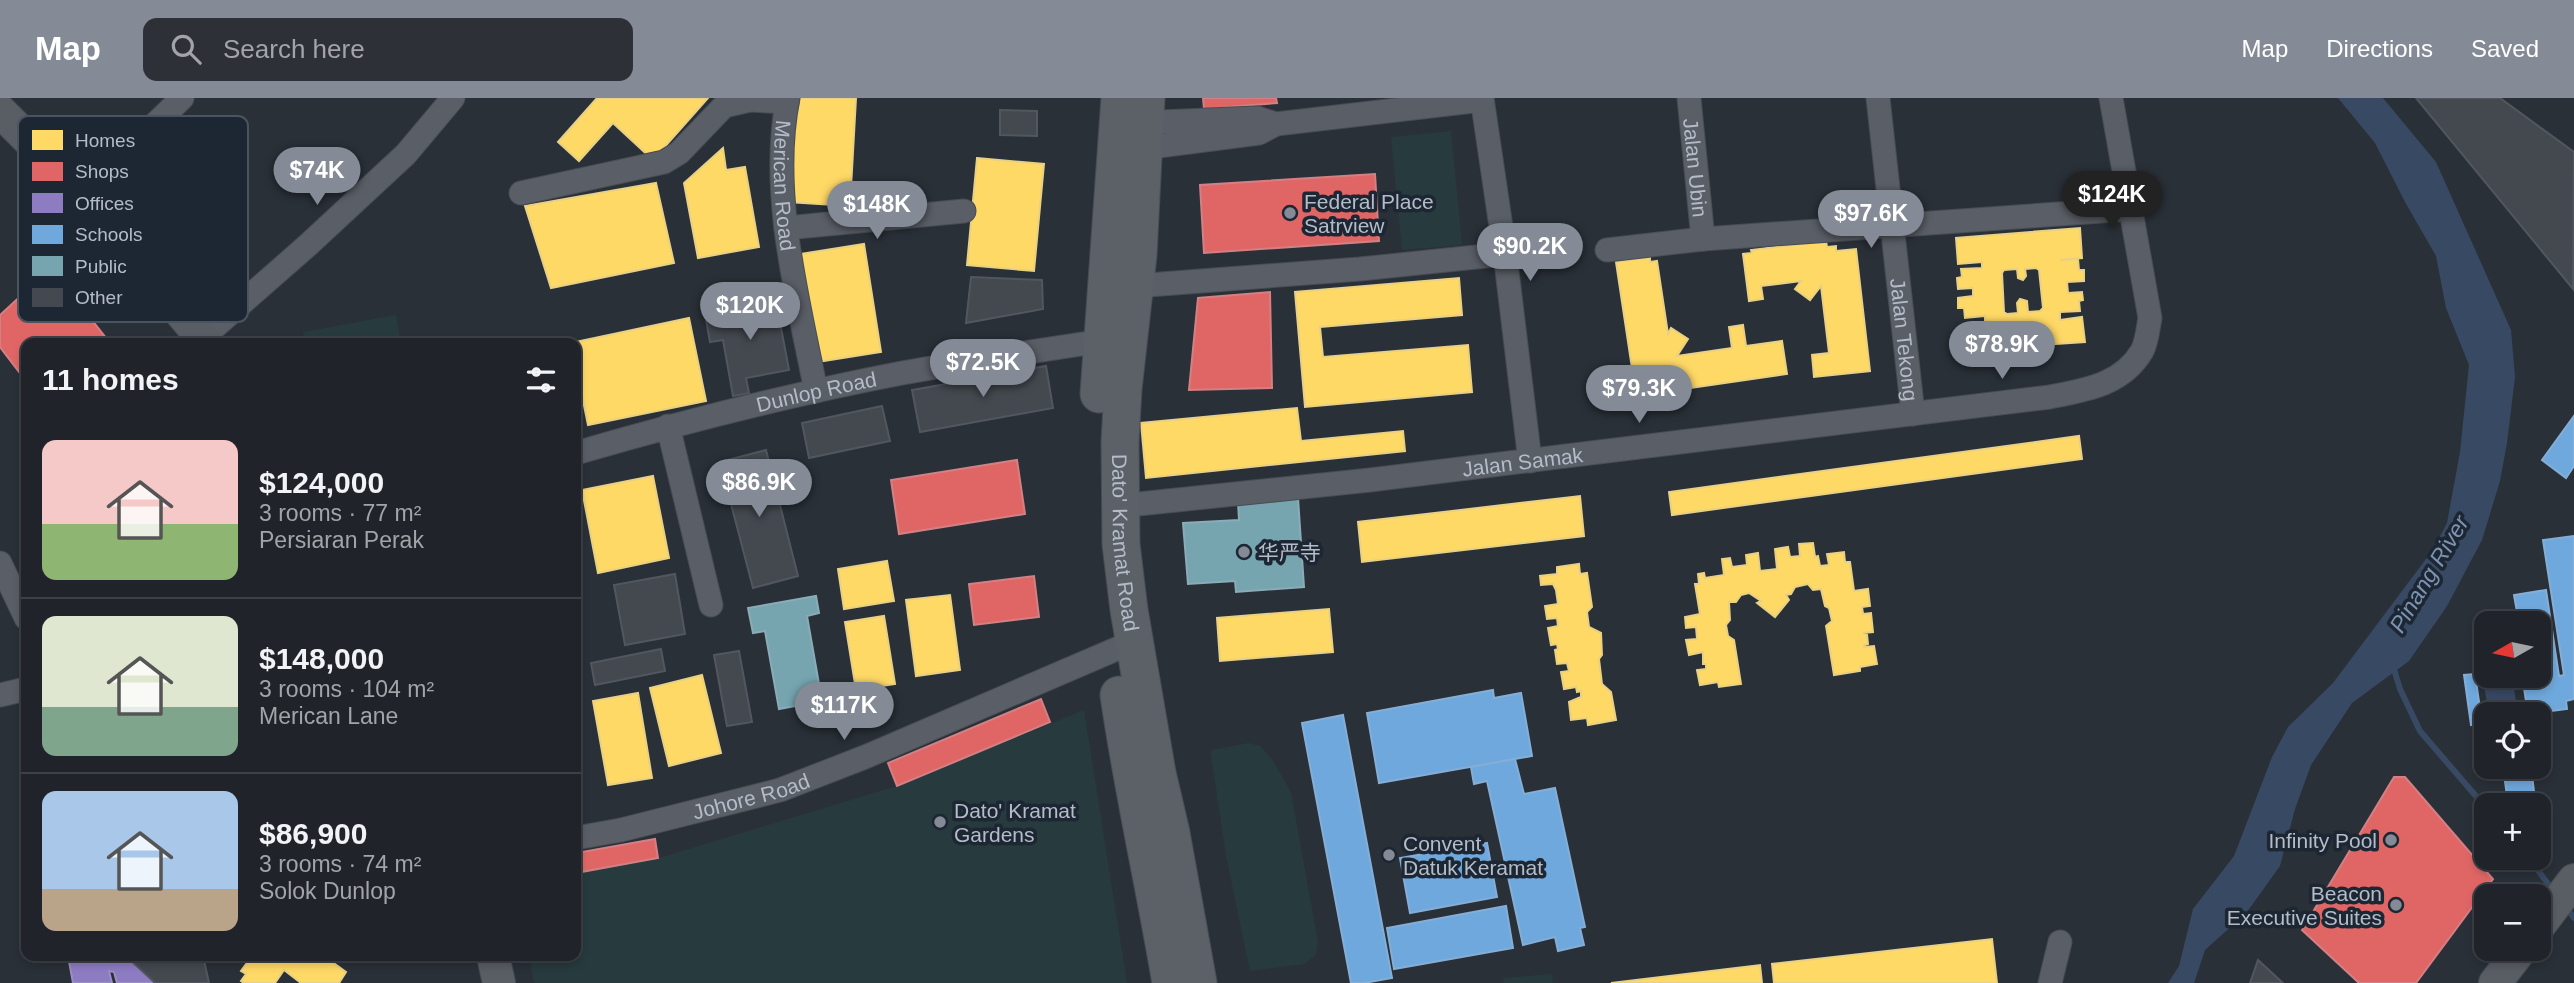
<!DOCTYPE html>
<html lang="en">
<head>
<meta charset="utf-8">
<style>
	:root { --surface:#20242a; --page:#2d3036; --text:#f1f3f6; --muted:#a2a4a8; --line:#3d4147; --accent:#848b96 }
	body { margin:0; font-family:Arial,"Noto Sans SC",sans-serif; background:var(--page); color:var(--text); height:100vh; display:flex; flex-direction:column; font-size:26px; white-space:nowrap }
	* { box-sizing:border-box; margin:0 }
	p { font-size:23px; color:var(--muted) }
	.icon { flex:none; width:38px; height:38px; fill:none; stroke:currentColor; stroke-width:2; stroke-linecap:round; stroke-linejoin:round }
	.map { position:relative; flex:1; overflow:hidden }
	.sheet { position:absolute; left:21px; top:240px; width:560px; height:623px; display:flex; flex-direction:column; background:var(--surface); border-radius:14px; box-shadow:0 4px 10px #0003,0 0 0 2px var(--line) }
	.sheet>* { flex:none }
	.needle { width:46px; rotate:261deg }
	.tools { position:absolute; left:2474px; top:513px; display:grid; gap:14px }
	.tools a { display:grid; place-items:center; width:77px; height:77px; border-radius:14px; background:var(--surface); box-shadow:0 4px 10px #0003,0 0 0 2px var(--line); font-size:35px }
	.price { position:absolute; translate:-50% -60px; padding:0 16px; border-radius:24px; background:var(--accent); color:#fff; font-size:23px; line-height:46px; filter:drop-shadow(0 2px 4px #0008) }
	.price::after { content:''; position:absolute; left:50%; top:42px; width:21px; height:16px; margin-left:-10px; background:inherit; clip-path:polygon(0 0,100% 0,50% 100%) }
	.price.selected { background:#222; color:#fff }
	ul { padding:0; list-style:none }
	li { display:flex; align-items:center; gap:21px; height:175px; padding:0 21px }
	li+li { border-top:2px solid var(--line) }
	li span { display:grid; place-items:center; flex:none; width:196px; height:140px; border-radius:14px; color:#555 }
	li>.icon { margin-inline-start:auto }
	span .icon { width:84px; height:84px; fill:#fffc; stroke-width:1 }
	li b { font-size:30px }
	h2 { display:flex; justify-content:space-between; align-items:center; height:84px; padding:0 21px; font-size:30px }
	header { display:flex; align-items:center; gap:42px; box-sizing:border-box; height:98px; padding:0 35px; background:var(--accent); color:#fff }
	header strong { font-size:33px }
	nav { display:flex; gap:38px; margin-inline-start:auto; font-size:24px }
	.search { width:490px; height:63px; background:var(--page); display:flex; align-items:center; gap:18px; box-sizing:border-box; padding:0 24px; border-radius:14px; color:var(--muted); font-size:26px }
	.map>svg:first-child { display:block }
	.green { fill:#273a3e }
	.water { fill:#384963 }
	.homes { fill:#ffd966; stroke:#e8d084; stroke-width:2; fill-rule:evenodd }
	.shops { fill:#e06666; stroke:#d38084; stroke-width:2 }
	.offices { fill:#8e7cc3; stroke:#998fc5; stroke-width:2 }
	.schools { fill:#6fa8dc; stroke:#84aed6; stroke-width:2 }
	.public { fill:#76a5af; stroke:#89acb7; stroke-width:2 }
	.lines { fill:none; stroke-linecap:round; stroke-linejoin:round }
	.stream { stroke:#384963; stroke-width:6 }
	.building { fill:#444950; stroke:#52575f; stroke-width:2 }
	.minor-casing { stroke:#484c53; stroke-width:25 }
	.secondary-casing { stroke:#484c53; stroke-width:34 }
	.primary-casing { stroke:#484c55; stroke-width:39 }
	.minor { stroke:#5a5e66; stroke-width:23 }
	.secondary { stroke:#595d64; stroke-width:32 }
	.primary { stroke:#5c6168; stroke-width:37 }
	.poi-dot { fill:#848b96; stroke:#1d2633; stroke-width:2.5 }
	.labels { text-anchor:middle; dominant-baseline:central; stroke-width:7; stroke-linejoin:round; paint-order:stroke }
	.street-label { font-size:21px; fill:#b4bcc9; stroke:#1d2633 }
	.poi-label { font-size:21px; fill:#b4bcc9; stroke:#1d2633; text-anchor:start }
	.water-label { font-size:23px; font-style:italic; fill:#7c92b1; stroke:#1d2633 }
	.key { fill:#1d2633; stroke:#4a5360; stroke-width:2 }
	.key-label { font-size:19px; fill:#b4bcc9 }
</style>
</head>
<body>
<header>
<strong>Map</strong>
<div class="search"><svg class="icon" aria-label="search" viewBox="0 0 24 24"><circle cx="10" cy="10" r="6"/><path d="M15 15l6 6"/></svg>Search here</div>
<nav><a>Map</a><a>Directions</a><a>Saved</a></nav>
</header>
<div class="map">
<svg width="2574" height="885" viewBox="0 0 2574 885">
	<rect width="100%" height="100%" fill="#2a3038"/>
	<g class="green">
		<polygon points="1451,33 1462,147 1402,152 1391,39"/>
		<polygon points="396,217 401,245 305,245 303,234"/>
		<polygon points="1084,612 1127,885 534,885 529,858 576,858 576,775 659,760 897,688"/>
		<polygon points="1249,645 1260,648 1272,661 1291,694 1318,844 1316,857 1304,866 1250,873 1226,758 1211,657 1211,652"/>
		<polygon points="1552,876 1553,885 1504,885 1503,880"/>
	</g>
	<g class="water">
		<polygon points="2338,0 2383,0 2436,64 2511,232 2515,279 2507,345 2500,383 2482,442 2447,508 2409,563 2352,605 2311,667 2295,711 2280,768 2247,814 2205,852 2194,885 2168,885 2179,868 2193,811 2234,758 2272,659 2288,629 2333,585 2432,453 2447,425 2460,354 2469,267 2446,210 2436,158 2405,104 2375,45"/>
		<polygon points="2487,559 2487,578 2512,578 2518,616 2489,616 2479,560"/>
	</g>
	<g class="homes">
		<polygon points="597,0 708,0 653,62 613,25 579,63 558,44"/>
		<polygon points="795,0 856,0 850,108 788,104"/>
		<polygon points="723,50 726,72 745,69 759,149 698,160 684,85"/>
		<polygon points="977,60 1044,66 1034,173 967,167"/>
		<polygon points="656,85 674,165 551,190 525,108"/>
		<path d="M2080,130l2,30 -22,2 18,-1 1,11h5v11l-17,1 1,11 14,-1 1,8 -4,1 1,10 -20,1v8l22,-3 3,25 -121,8 -2,-25 23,-2v-7l-20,2 -1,-10h-6v-10l15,-2v-8l-15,1 -1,-11 5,-1 -1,-8 21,-1v-6l-24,2 -2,-26zM2036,170l3,2 4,38 -3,3 -12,1 -1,-11 -7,-2 -3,4 1,10 -11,1 -3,-2 -2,-39 2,-3 13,-1 1,9 5,2 3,-4 -1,-7z"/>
		<polygon points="1826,143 1827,149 1836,148 1836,153 1856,151 1870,273 1814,279 1812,257 1829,255 1821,188 1810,202 1795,191 1801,183 1761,188 1763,201 1749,203 1743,156 1752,155 1751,152"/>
		<polygon points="864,146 881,254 817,264 800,156"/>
		<polygon points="1650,159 1650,164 1657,163 1668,236 1671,230 1688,241 1677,258 1732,250 1729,229 1743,227 1746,248 1782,243 1787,276 1655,295 1654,287 1635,290 1616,164"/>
		<polygon points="1459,180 1462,217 1320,229 1323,259 1468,247 1472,294 1305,309 1295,194"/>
		<polygon points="689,220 706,303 588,327 576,268 576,245 571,245"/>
		<polygon points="1297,310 1301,343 1403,333 1405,353 1146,380 1141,325"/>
		<polygon points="2079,338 2082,361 1672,417 1669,394"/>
		<polygon points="653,378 669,460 598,475 582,392"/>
		<polygon points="1580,398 1584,438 1362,464 1358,424"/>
		<polygon points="1813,445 1815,459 1818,458 1820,468 1829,467 1827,456 1844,454 1845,464 1850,464 1854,493 1868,491 1870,508 1862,509 1863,516 1871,515 1873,534 1863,535 1867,536 1868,546 1864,547 1864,549 1874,548 1877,566 1860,569 1860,573 1834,577 1826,528 1832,523 1829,510 1825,508 1821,491 1813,492 1808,486 1795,489 1791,496 1786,497 1789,502 1775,519 1757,505 1761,503 1749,495 1741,497 1736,504 1729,504 1730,522 1726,527 1728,538 1734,542 1741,586 1719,589 1718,584 1700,587 1697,572 1706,571 1706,566 1703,566 1703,554 1689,557 1686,542 1697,541 1696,529 1686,530 1685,519 1700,516 1695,486 1699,486 1698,476 1704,475 1705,480 1724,477 1722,461 1730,460 1732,469 1747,467 1746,457 1758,455 1760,473 1777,471 1775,451 1788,449 1790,459 1800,458 1799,446"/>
		<polygon points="887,463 894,503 844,511 838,471"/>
		<polygon points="1579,466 1580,476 1587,475 1592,509 1587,514 1589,529 1601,535 1602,557 1599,561 1602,586 1611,594 1616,622 1588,627 1587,620 1571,622 1569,604 1581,599 1581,593 1577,594 1576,589 1564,591 1561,574 1569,573 1567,565 1557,566 1555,552 1558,551 1557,546 1551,547 1548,530 1558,528 1557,520 1547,521 1545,508 1558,506 1556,492 1553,486 1541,487 1540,478 1557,476 1557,469"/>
		<polygon points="950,497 960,572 916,578 906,502"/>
		<polygon points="1329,511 1333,554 1220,563 1217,520"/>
		<polygon points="884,518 895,586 856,592 845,524"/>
		<polygon points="702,577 721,655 669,668 650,590"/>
		<polygon points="638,595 652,680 608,687 593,603"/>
		<polygon points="1992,841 1997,885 1774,885 1772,866"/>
		<polygon points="252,858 324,858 346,874 339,885 301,885 284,872 275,885 244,885 241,883 246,876 241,873"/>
		<polygon points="1760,867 1762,885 1611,885"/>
	</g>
	<g class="shops">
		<polygon points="1203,0 1276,0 1277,5 1204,11"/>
		<polygon points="1375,76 1379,143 1204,155 1200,87"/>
		<polygon points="51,170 110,245 26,245 26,283 0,249 0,217"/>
		<polygon points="1270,194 1272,290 1189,292 1198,200"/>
		<polygon points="1017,362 1025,416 899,436 891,382"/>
		<polygon points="1034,478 1039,519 974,527 969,486"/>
		<polygon points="1041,601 1050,624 897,688 888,665"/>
		<polygon points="2394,679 2405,679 2493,781 2416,885 2359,885 2302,832"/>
		<polygon points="655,741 658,760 576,775 576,755"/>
	</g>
	<polygon class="offices" points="68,858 126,858 155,885 117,885 114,874 109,873 112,885 73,885"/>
	<g class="schools">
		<polygon points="2574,318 2574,368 2566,380 2542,362"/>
		<polygon points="2574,438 2574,601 2566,603 2567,611 2528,616 2524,590 2529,588 2527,578 2539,578 2539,525 2519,525 2514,497 2546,492 2559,578 2564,577 2543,442"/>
		<polygon points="2475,576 2482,625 2471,627 2464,577"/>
		<polygon points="1493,592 1494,600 1521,595 1532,658 1379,685 1367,615"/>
		<polygon points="1343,617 1392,880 1364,885 1351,885 1302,625"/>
		<polygon points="1515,661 1524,696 1555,690 1585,829 1580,830 1584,847 1558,853 1555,839 1523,847 1487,683 1474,686 1471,669"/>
		<polygon points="2503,668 2531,668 2534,694 2507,698"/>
		<polygon points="1487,745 1497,799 1410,815 1400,760"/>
		<polygon points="1506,808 1513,850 1394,871 1387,830"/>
	</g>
	<g class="public">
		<polygon points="1298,400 1304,489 1236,494 1235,483 1188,486 1183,425 1239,422 1238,404"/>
		<polygon points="816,498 819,515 807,518 822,603 779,611 765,533 753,535 748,510"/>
	</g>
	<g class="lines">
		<g class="stream">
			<polyline points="2393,568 2400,591 2420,633 2487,711"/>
			<polyline points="2529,760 2554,794"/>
			<polyline points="2565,808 2574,820"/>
		</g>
	</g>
	<g class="building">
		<polygon points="2416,0 2500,0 2574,54 2573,191"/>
		<polygon points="1000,12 1037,13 1037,38 1000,37"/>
		<polygon points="971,179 1042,182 1043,211 966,225"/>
		<polygon points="776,203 789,272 746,280 749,295 733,298 723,242 710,244 705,216"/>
		<polygon points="1046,268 1053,310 920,334 912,292"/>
		<polygon points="882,308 890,343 809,360 802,325"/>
		<polygon points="766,352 798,478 753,490 720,364"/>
		<polygon points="675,476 685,536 625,547 614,487"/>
		<polygon points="661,551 665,573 595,587 591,565"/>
		<polygon points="739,553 752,624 727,628 714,557"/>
		<polygon points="126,858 203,858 209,885 155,885"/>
		<polygon points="2258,862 2283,885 2250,885"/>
	</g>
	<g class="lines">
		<g class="minor-casing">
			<g id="minor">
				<path id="s1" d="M788,0c-19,94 10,201 28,293"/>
				<polyline points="1482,0 1505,156 1530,363"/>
				<path id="s2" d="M1689,0l14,141"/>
				<path id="s3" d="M1878,0l35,316"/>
				<polyline points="1135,25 1257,20 1276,26 1482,2"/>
				<polyline points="1143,50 1259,35 1276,26"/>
				<polyline points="521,95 664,64 679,55 724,8 750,2 787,4"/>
				<polyline points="83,96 182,0"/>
				<polyline points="786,130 964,113"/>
				<polyline points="1607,152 1703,141 2130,111"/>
				<polyline points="1135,188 1360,171 1505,156"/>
				<polyline points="202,240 308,147 406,56 453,0"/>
				<polyline points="668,328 711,507"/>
				<path id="s4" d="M576,355c107,-31 216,-59 326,-80 66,-12 133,-22 200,-32"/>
				<path id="s5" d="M1119,408l251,-26 680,-83c35,-7 72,-12 92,-46 5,-9 6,-23 8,-33l-39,-220"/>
				<polyline points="0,465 26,520"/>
				<polyline points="0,597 26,591"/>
				<path id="s6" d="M576,740l45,-8 159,-40 85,-33 270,-116"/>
				<polyline points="2050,885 2060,844"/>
			</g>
		</g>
		<g class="secondary-casing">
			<g id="secondary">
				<polyline points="0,13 83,96 206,245"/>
				<polyline points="2539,828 2574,782"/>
				<polyline points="493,858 499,885"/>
				<polyline points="2495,885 2522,850"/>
			</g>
		</g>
		<g class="primary-casing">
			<g id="primary">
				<path id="s7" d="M1146,0l-8,157 -15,134 -3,53 1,102 8,66 28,163 14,60 27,150"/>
				<polyline points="1099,296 1120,0"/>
				<path d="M1119,597c14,97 36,192 52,288"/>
			</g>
		</g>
		<use href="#minor" class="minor"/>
		<use href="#secondary" class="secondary"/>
		<use href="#primary" class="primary"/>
	</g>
	<g class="poi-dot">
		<circle cx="1290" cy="115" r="7"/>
		<circle cx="1244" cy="454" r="7"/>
		<circle cx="940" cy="724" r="7"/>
		<circle cx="2391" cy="742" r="7"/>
		<circle cx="1389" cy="757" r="7"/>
		<circle cx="2396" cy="807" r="7"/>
	</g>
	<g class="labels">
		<g class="street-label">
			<text stroke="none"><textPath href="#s2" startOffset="70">Jalan Ubin</textPath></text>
			<text stroke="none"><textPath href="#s1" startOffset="88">Merican Road</textPath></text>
			<text stroke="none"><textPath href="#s3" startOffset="243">Jalan Tekong</textPath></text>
			<text stroke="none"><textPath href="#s4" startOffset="248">Dunlop Road</textPath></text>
			<text stroke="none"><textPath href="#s5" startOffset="406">Jalan Samak</textPath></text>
			<text stroke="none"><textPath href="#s7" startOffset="446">Dato' Kramat Road</textPath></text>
			<text stroke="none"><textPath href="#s6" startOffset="180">Johore Road</textPath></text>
		</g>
		<g class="poi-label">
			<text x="1304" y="103">Federal Place<tspan x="1304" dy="24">Satrview</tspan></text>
			<text x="1258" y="454">华严寺</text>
			<text x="954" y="712">Dato' Kramat<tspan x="954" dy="24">Gardens</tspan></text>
			<text x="2377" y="742" text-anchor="end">Infinity Pool</text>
			<text x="1403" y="745">Convent<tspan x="1403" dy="24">Datuk Keramat</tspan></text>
			<text x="2382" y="795" text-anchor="end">Beacon<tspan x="2382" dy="24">Executive Suites</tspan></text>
		</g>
		<g class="water-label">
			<text transform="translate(2429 476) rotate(-59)">Pinang River</text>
		</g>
	</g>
	<rect x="18" y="18" width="230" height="206" rx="10" class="key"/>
	<rect x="32" y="32" width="31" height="20" fill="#ffd966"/>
	<rect x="32" y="64" width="31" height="19" fill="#e06666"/>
	<rect x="32" y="95" width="31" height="20" fill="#8e7cc3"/>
	<rect x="32" y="127" width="31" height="19" fill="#6fa8dc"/>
	<rect x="32" y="158" width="31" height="20" fill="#76a5af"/>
	<rect x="32" y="190" width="31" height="19" fill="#444950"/>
	<g class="key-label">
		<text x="75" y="49">Homes</text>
		<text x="75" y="80">Shops</text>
		<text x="75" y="112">Offices</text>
		<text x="75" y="143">Schools</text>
		<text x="75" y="175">Public</text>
		<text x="75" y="206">Other</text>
	</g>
</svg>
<div class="tools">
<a><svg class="needle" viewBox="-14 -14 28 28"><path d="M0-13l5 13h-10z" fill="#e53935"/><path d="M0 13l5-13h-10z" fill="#a2a4a8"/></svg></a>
<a><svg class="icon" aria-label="locate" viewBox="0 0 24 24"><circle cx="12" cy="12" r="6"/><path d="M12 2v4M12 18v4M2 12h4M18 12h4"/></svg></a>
<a>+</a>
<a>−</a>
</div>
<b class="price" style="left:317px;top:109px">$74K</b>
<b class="price selected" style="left:2112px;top:133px">$124K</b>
<b class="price" style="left:877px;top:143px">$148K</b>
<b class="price" style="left:1871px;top:152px">$97.6K</b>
<b class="price" style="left:1530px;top:185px">$90.2K</b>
<b class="price" style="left:750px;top:244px">$120K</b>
<b class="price" style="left:2002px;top:283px">$78.9K</b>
<b class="price" style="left:983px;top:301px">$72.5K</b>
<b class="price" style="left:1639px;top:327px">$79.3K</b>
<b class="price" style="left:759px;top:421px">$86.9K</b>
<b class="price" style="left:844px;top:644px">$117K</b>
<section class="sheet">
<h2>11 homes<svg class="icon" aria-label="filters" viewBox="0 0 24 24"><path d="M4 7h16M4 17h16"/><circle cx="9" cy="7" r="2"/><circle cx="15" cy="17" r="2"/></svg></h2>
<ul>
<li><span style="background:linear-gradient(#f6c9c9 60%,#8fb573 0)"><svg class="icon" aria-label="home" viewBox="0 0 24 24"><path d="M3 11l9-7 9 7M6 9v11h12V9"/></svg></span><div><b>$124,000</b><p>3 rooms · 77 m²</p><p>Persiaran Perak</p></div></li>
<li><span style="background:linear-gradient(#dfe7d0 65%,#7fa58c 0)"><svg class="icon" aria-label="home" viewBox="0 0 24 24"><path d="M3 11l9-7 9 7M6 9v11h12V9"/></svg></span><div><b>$148,000</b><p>3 rooms · 104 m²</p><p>Merican Lane</p></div></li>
<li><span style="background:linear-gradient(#a9c7e8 70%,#b9a48a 0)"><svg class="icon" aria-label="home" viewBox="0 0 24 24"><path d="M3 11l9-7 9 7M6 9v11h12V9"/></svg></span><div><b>$86,900</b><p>3 rooms · 74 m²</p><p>Solok Dunlop</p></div></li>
</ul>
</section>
</div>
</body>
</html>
